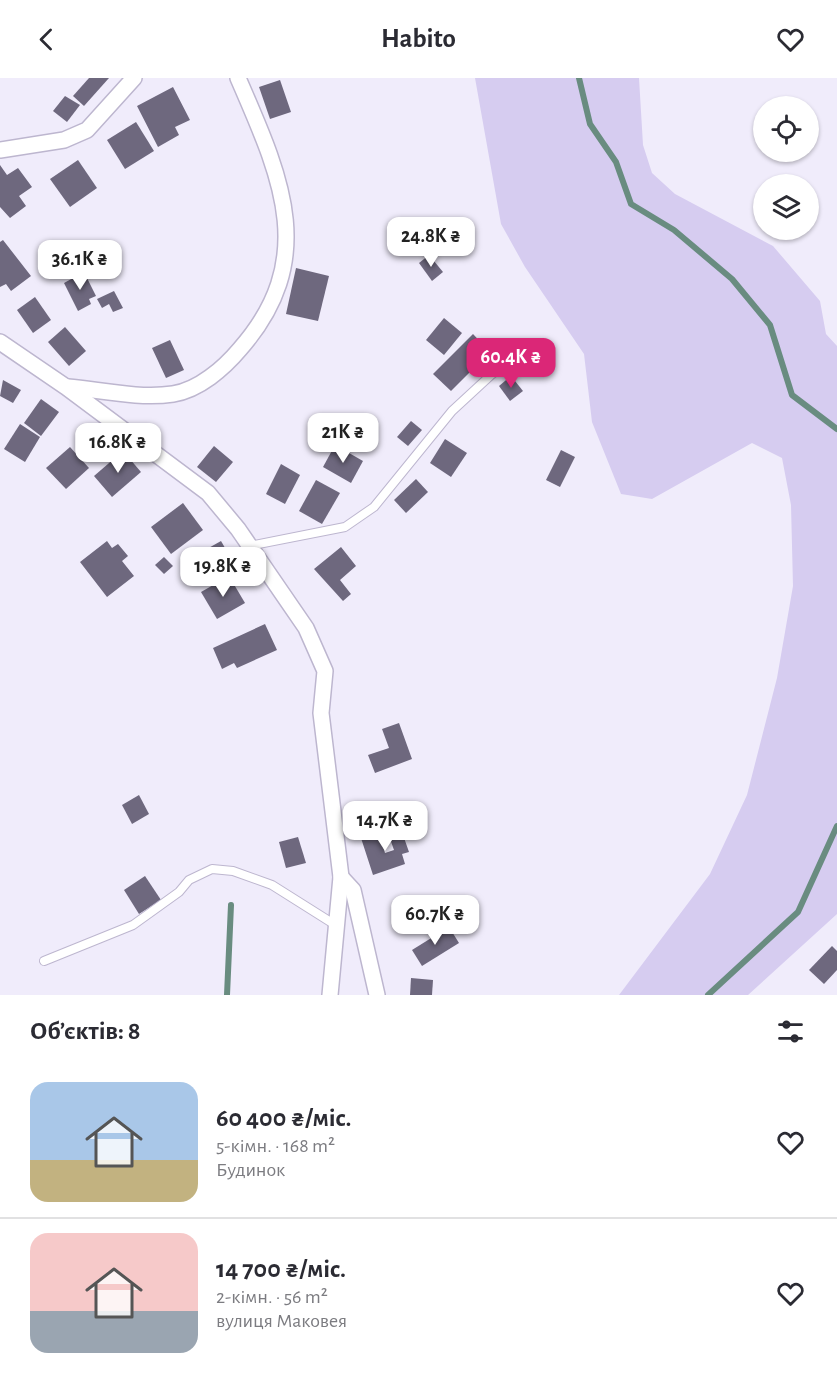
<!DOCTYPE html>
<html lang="uk">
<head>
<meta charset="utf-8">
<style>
	:root { --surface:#fff; --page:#f2f2f3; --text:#2b2b33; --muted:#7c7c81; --line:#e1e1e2; --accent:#db2777 }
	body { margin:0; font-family:"Alegreya Sans",sans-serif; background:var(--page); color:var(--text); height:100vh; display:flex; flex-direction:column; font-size:22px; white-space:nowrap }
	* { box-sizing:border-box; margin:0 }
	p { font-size:20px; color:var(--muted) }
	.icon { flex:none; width:33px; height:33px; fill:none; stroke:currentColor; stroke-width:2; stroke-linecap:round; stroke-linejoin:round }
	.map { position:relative; height:917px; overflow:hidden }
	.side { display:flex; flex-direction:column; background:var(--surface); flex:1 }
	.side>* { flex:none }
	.tools { position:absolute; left:753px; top:18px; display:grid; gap:12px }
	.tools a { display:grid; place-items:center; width:66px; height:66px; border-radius:50%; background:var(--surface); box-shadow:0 2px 4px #0004; font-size:30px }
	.price { position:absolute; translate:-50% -51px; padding:0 14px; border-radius:12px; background:#fff; color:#222; font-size:20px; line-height:39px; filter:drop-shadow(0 2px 3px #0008) }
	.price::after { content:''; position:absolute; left:50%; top:36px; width:18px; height:14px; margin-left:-9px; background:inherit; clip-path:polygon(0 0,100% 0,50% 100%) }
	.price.on { background:var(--accent); color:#fff }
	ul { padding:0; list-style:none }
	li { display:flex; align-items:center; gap:18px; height:150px; padding:0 30px }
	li+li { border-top:2px solid var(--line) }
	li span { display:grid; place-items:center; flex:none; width:168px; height:120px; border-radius:18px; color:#555 }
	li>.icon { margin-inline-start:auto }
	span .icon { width:72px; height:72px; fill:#fffc; stroke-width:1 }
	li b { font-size:26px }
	h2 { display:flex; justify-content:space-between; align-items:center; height:72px; padding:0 30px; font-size:26px }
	header { display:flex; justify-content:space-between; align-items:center; height:78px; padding:0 30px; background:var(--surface); font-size:27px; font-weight:700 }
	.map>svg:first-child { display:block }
	.green { fill:#d6ccf0 }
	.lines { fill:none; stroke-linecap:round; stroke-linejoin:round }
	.stream { stroke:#698c80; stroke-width:6 }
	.building { fill:#6e687e }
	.service-casing { stroke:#bdb6cf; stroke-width:10 }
	.minor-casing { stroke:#bdb6cf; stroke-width:18 }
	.service { stroke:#fff; stroke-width:8 }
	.minor { stroke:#fff; stroke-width:15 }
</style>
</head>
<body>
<header><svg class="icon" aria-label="back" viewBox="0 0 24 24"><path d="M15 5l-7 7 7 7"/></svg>Habito<svg class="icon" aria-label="heart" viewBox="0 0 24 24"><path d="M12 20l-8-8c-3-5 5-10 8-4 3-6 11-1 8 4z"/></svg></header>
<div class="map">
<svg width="837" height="917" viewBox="0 0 837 917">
	<rect width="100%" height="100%" fill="#f0ecfb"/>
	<polygon class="green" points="475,0 639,0 643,67 652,95 675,116 773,168 820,223 826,256 837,268 837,836 748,917 619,917 710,796 747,717 777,600 793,508 791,427 782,380 752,365 652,421 621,416 592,344 584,276 525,189 501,146"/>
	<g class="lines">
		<g class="stream">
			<polyline points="579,0 590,46 616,84 631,126 674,152 732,201 770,247 792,317 837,351"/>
			<polyline points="227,917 231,827"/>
			<polyline points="708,917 798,834 837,748"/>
		</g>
	</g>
	<g class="building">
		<polygon points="89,0 109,0 84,28 73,18"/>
		<polygon points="280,2 291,34 270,41 259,9"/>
		<polygon points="173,9 190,42 175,49 179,57 158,69 137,28"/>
		<polygon points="65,18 80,27 67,44 53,33"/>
		<polygon points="136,44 154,73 125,91 107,62"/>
		<polygon points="78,82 97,110 70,129 50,101"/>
		<polygon points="0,87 7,97 18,90 32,109 19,118 26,128 10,140 0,129"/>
		<polygon points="3,162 31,198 11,213 6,206 0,209 0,164"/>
		<polygon points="429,177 443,194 432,203 419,185"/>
		<polygon points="296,190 329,198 318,243 286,236"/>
		<polygon points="84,194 96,218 89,221 91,226 78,233 64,205"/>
		<polygon points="114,213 123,230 113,234 109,226 102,230 97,221"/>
		<polygon points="35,219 51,242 33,255 17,232"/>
		<polygon points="444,240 462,255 444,277 426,262"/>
		<polygon points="65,249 86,273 69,288 48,264"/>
		<polygon points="473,256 490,274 451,313 433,296"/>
		<polygon points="170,262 184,292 166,300 152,270"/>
		<polygon points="511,298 523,313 510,323 499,308"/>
		<polygon points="3,302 21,312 13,325 0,318"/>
		<polygon points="41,321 59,334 41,358 24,345"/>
		<polygon points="411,343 422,352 408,368 397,359"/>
		<polygon points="20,346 40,359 25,384 4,371"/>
		<polygon points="445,361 467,375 451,399 430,385"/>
		<polygon points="335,367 363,383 351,405 323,389"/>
		<polygon points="214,368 233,384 216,404 197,389"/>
		<polygon points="70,369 89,390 66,411 46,390"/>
		<polygon points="561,372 575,379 560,409 546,402"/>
		<polygon points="123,373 141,394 112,419 94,398"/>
		<polygon points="281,386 300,397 285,426 266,416"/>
		<polygon points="416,401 428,414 406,435 394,422"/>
		<polygon points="316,402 340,415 322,446 299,433"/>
		<polygon points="183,425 203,452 171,476 151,449"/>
		<polygon points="107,463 112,470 118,466 128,478 122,483 134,498 107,519 80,484"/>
		<polygon points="221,463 228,475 212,484 205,472"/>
		<polygon points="341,469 356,488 340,502 351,516 343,523 314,491"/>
		<polygon points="164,479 173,488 164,496 155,487"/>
		<polygon points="229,498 245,525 217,541 201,514"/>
		<polygon points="265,546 277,572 237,590 234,585 222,591 213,570"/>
		<polygon points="399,645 412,681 375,695 368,677 389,670 382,651"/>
		<polygon points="139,717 149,736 132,746 122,727"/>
		<polygon points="418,740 422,752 408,756 405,744"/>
		<polygon points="400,742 403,752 390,755 387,746"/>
		<polygon points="379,754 385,775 394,772 389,758 402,754 409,774 402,776 405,786 373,797 361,760"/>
		<polygon points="298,759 306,785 286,790 279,764"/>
		<polygon points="145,798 161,822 139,836 124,812"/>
		<polygon points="449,830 456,842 443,850 435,838"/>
		<polygon points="412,832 417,845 408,849 402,836"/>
		<polygon points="449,849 459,865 422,888 412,872"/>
		<polygon points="832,868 837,873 837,892 824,906 809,892"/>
		<polygon points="411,900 433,902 432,917 410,917"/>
	</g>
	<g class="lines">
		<g class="service-casing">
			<g id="service">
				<polyline points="249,468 345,449 374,429 452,333 491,297 531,266"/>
				<polyline points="44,883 133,847 179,814 189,802 212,791 233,793 272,807 337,848"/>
			</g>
		</g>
		<g class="minor-casing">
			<g id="minor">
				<polyline points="0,72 64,62 87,52 134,0"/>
				<polyline points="0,264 66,309 208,415 238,451 306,550 325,593 321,635 341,799 330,917"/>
				<path d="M68,309c33,3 71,12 105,7 26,-4 51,-26 67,-45 80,-91 40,-174 -2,-271"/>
				<polyline points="341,799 353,812 377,917"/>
			</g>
		</g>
		<use href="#service" class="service"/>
		<use href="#minor" class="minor"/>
	</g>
</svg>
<div class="tools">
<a><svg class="icon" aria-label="locate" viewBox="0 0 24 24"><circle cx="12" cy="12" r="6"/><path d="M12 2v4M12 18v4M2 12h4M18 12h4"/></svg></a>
<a><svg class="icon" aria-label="layers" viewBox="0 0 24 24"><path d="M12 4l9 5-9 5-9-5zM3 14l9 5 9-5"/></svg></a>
</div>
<b class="price" style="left:431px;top:190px">24.8K ₴</b>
<b class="price" style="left:80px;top:213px">36.1K ₴</b>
<b class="price on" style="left:511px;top:311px">60.4K ₴</b>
<b class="price" style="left:343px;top:386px">21K ₴</b>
<b class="price" style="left:118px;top:396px">16.8K ₴</b>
<b class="price" style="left:223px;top:520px">19.8K ₴</b>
<b class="price" style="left:385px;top:774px">14.7K ₴</b>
<b class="price" style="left:435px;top:868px">60.7K ₴</b>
</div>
<section class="side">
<h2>Об’єктів: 8<svg class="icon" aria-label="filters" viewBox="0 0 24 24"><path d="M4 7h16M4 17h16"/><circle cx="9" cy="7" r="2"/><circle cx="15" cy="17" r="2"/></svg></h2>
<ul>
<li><span style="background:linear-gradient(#a9c7e8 65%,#c2b280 0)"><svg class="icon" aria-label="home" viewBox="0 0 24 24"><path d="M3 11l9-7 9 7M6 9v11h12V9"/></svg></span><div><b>60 400 ₴/міс.</b><p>5-кімн. · 168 m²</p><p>Будинок</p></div><svg class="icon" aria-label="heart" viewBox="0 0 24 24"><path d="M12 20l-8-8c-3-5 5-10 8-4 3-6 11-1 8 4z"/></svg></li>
<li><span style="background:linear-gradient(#f6c9c9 65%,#9aa5b1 0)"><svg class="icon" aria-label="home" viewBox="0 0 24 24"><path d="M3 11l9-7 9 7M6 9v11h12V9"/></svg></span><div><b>14 700 ₴/міс.</b><p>2-кімн. · 56 m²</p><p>вулиця Маковея</p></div><svg class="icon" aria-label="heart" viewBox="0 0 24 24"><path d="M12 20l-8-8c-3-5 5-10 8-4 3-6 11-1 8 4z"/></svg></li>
</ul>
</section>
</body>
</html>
